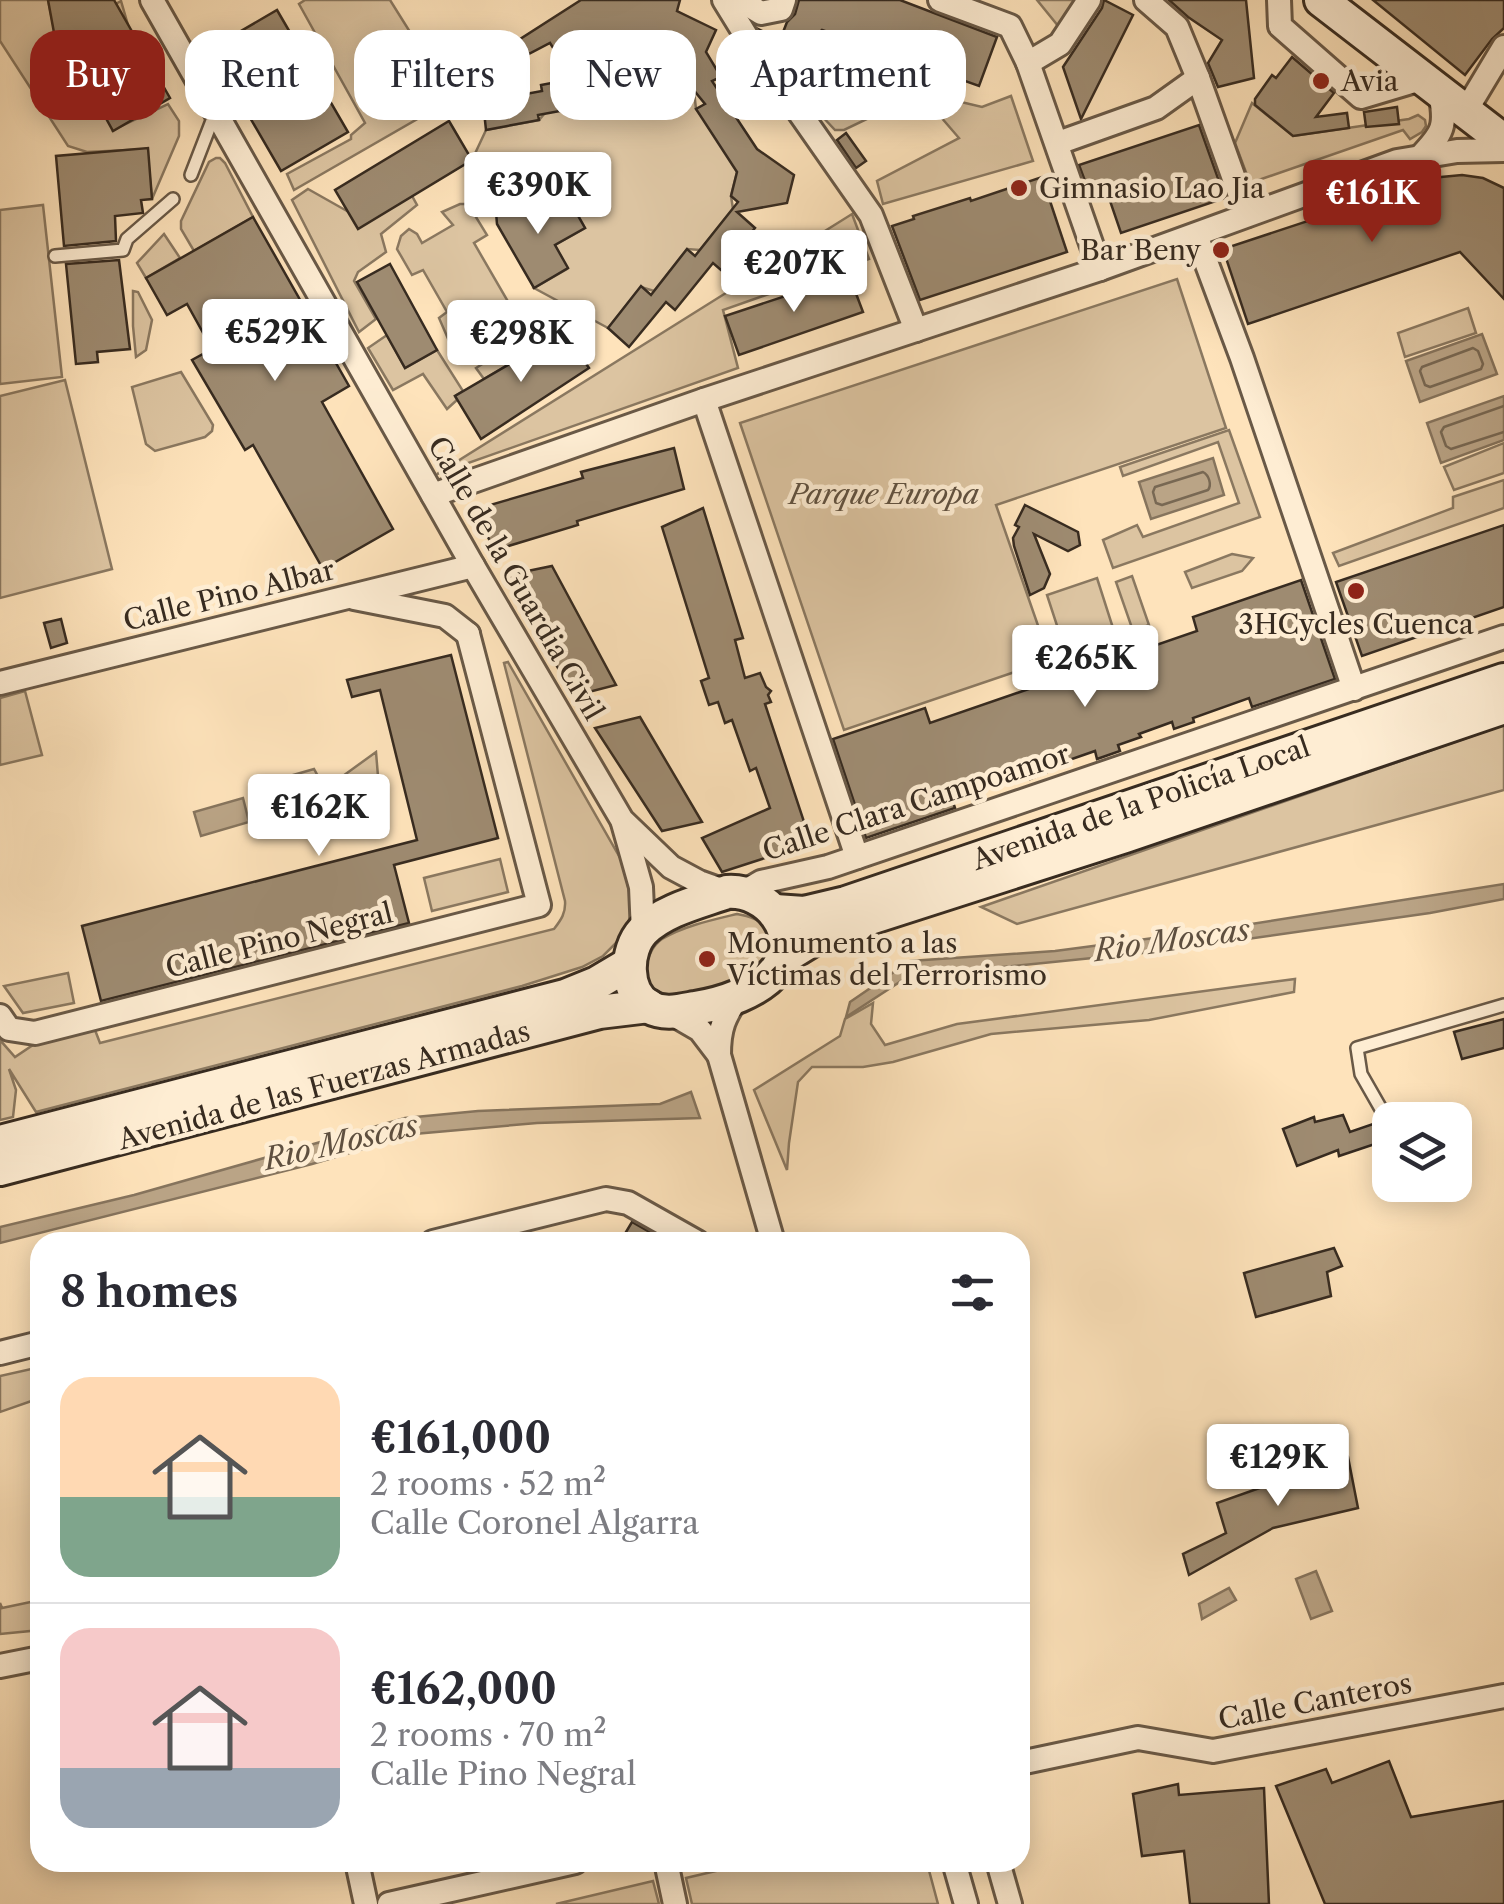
<!DOCTYPE html>
<html lang="en">
<head>
<meta charset="utf-8">
<style>
	:root { --surface:#fff; --page:#f2f2f3; --text:#2b2b33; --muted:#7c7c81; --line:#e1e1e2; --accent:#8f2418 }
	body { margin:0; font-family:"Libre Caslon Text",serif; background:var(--page); color:var(--text); height:100vh; display:flex; flex-direction:column; font-size:38px; white-space:nowrap }
	* { box-sizing:border-box; margin:0 }
	p { font-size:32px; color:var(--muted) }
	.icon { flex:none; width:55px; height:55px; fill:none; stroke:currentColor; stroke-width:2; stroke-linecap:round; stroke-linejoin:round }
	.map { position:relative; flex:1; overflow:hidden }
	.sheet { position:absolute; left:30px; top:1232px; width:1000px; height:640px; display:flex; flex-direction:column; background:var(--surface); border-radius:30px; box-shadow:0 5px 25px #0003 }
	.sheet>* { flex:none }
	.top-card { position:absolute; left:30px; top:30px; width:1000px; height:90px; display:flex; gap:20px }
	.controls { position:absolute; left:1372px; top:1102px; display:grid; gap:20px }
	.controls a { display:grid; place-items:center; width:100px; height:100px; border-radius:20px; background:var(--surface); box-shadow:0 5px 25px #0003; font-size:50px }
	.price { position:absolute; translate:-50% -85px; padding:0 22px; border-radius:10px; background:#fff; color:#222; font-size:32px; line-height:65px; filter:drop-shadow(0 2px 5px #0008) }
	.price::after { content:''; position:absolute; left:50%; top:60px; width:30px; height:22px; margin-left:-15px; background:inherit; clip-path:polygon(0 0,100% 0,50% 100%) }
	.price.active { background:var(--accent); color:#fff }
	ul { padding:0; list-style:none }
	li { display:flex; align-items:center; gap:30px; height:250px; padding:0 30px }
	li+li { border-top:2px solid var(--line) }
	li span { display:grid; place-items:center; flex:none; width:280px; height:200px; border-radius:30px; color:#555 }
	li>.icon { margin-inline-start:auto }
	span .icon { width:120px; height:120px; fill:#fffc; stroke-width:1 }
	li b { font-size:42px }
	h2 { display:flex; justify-content:space-between; align-items:center; height:120px; padding:0 30px; font-size:42px }
	.tag { padding:0 35px; border-radius:30px; background:var(--surface); box-shadow:0 5px 25px #0003; font-size:35px; line-height:90px }
	.tag.active { background:var(--accent); color:#fff }
	.map>svg:first-child { display:block }
	.green { fill:#dcc4a1; stroke:#8a7860; stroke-width:2.5 }
	.water { fill:#baa486; stroke:#86745d; stroke-width:2.5 }
	.lines { fill:none; stroke-linecap:round; stroke-linejoin:round }
	.shore { stroke:#786853; stroke-width:2.5 }
	.building { fill:#9e8b71; stroke:#372b20; stroke-width:2.5 }
	.lane-casing { stroke:#695947; stroke-width:16 }
	.street-casing { stroke:#695947; stroke-width:28 }
	.secondary-casing { stroke:#372b20; stroke-width:38 }
	.lane { stroke:#feedd3; stroke-width:11 }
	.street { stroke:#feedd3; stroke-width:22 }
	.secondary { stroke:#feedd3; stroke-width:32 }
	.poi-dot { fill:#8f2418; stroke:#feedd3; stroke-width:4 }
	.labels { text-anchor:middle; dominant-baseline:central; stroke-width:9; stroke-linejoin:round; paint-order:stroke }
	.poi-label { font-size:28px; fill:#372b20; stroke:#feedd3; text-anchor:start }
	.park-label { font-size:28px; font-style:italic; fill:#605140; stroke:#feedd3 }
	.street-label { font-size:28px; fill:#372b20; stroke:#feedd3 }
	.water-label { font-size:30px; font-style:italic; fill:#5e4f3f; stroke:#feedd3 }
</style>
</head>
<body>
<div class="map">
<svg width="1504" height="1904" viewBox="0 0 1504 1904">
	<rect width="100%" height="100%" fill="#fee3bb"/>
	<filter id="stains"><feTurbulence type="fractalNoise" baseFrequency=".002" numOctaves="4"/><feColorMatrix values="0 0 0 0 .2 0 0 0 0 .09 0 0 0 0 .02 0 0 0 .5 -.17"/></filter>
	<radialGradient id="worn" r=".72"><stop offset=".6" stop-color="#630" stop-opacity="0"/><stop offset="1" stop-color="#630" stop-opacity=".3"/></radialGradient>
	<g class="green">
		<polygon points="0,0 48,0 58,48 98,26 93,17 121,1 128,25 113,130 168,104 179,121 179,136 152,199 147,149 87,152 68,146 0,41"/>
		<polygon points="305,0 390,0 452,99 294,190 287,174 351,139 351,135 365,123 299,4"/>
		<polygon points="1037,0 1082,0 1059,27"/>
		<polygon points="679,72 694,91 696,109 739,164 731,196 733,209 700,250 687,249 654,291 641,287 608,328 534,288 567,269 555,245 585,228 570,201 538,218 524,195 492,214 472,160 486,130 539,120 545,113 597,104 601,94 653,84 657,74"/>
		<polygon points="836,79 843,79 867,119 844,130 835,130 820,114 825,94"/>
		<polygon points="1011,96 1033,161 883,204 877,181 959,138 934,109 940,97 982,107"/>
		<polygon points="1252,103 1293,136 1409,119 1418,115 1425,120 1426,126 1422,132 1410,139 1403,130 1250,183 1235,143"/>
		<polygon points="216,158 220,158 225,163 253,217 194,251 181,229 181,221 209,162"/>
		<polygon points="308,189 347,211 412,196 417,205 381,234 386,252 358,272 354,281 376,319 359,332 292,200"/>
		<polygon points="460,204 468,204 487,235 474,243 510,305 472,328 471,344 460,348 449,341 439,318 447,312 423,270 412,275 397,249 401,236 409,229 417,234 422,243 453,225 442,212"/>
		<polygon points="43,205 62,377 0,384 0,210"/>
		<polygon points="852,214 869,259 723,310 738,368 437,474"/>
		<polygon points="164,234 180,258 146,278 137,263"/>
		<polygon points="1177,279 1226,428 996,505 1050,660 844,730 740,423"/>
		<polygon points="133,291 138,292 152,320 146,350 136,357 133,326"/>
		<polygon points="1468,308 1476,333 1405,357 1398,333"/>
		<polygon points="558,316 564,332 484,379 476,368"/>
		<polygon points="387,335 405,368 437,350 463,391 455,396 457,400 447,409 423,374 393,390 368,348"/>
		<polygon points="181,372 213,425 212,431 205,437 155,451 146,444 132,387"/>
		<polygon points="65,380 112,569 0,598 0,396"/>
		<polygon points="1229,430 1260,517 1113,568 1103,540 1137,525 1143,537 1239,503 1218,442 1123,476 1120,467"/>
		<polygon points="1504,443 1504,473 1454,490 1444,467"/>
		<polygon points="1504,480 1504,508 1339,566 1333,553 1453,508 1453,497"/>
		<polygon points="1232,554 1253,558 1242,571 1192,588 1185,572"/>
		<polygon points="1132,576 1149,625 1133,631 1116,582"/>
		<polygon points="1097,578 1113,628 1063,644 1047,595"/>
		<path d="M508,662l115,201 10,47 -11,27 -19,19 -21,11 -60,19 -486,126 -27,-43 7,21 -3,27 -13,3v-80l15,17 18,-12 62,-15 5,13 454,-114c7,-9 12,-16 11,-28l-61,-238z"/>
		<polygon points="25,691 42,755 0,765 0,698"/>
		<polygon points="1504,725 1504,790 1017,924 981,907"/>
		<polygon points="376,752 382,825 362,829 355,812 273,835 262,784 314,769 325,789"/>
		<polygon points="500,859 508,892 432,911 424,878"/>
		<path d="M737,914c37,6 35,23 30,54 -14,6 -69,34 -80,34 -7,0 -24,-5 -30,-8 -19,-13 -11,-44 5,-55 22,-13 50,-19 75,-25z"/>
		<polygon points="68,973 74,1003 23,1013 4,986"/>
		<polygon points="1295,979 1294,992 1149,1020 991,1034 893,1062 863,1067 812,1067 798,1082 789,1143 787,1170 754,1090 840,1036 845,1019 873,1003 871,1024 885,1045 957,1024"/>
		<polygon points="40,1367 40,1398 0,1412 0,1376"/>
		<polygon points="40,1600 40,1630 0,1634 0,1603 2,1608"/>
		<polygon points="750,1863 927,1863 938,1904 692,1904 686,1878"/>
		<polygon points="653,1881 659,1904 556,1904"/>
	</g>
	<g class="water">
		<polygon points="1482,334 1497,374 1420,402 1406,361"/>
		<polygon points="1504,396 1504,440 1441,463 1427,423"/>
		<polygon points="1213,458 1224,495 1151,519 1139,482"/>
		<polygon points="243,798 249,822 201,836 194,812"/>
		<polygon points="1504,884 1504,899 1430,913 1162,951 984,969 915,972 846,1017 850,1002 910,961 1055,951 1207,931"/>
		<polygon points="691,1092 700,1118 537,1123 414,1134 312,1164 0,1243 0,1227 134,1195 405,1118 478,1111 660,1104"/>
		<polygon points="1316,1571 1332,1611 1311,1619 1296,1579"/>
		<polygon points="1229,1588 1236,1600 1202,1619 1199,1604"/>
	</g>
	<g class="lines">
		<g class="shore">
			<polygon points="1473,348 1478,351 1483,364 1481,369 1430,387 1425,385 1420,371 1422,367"/>
			<polyline points="1504,406 1444,427 1441,432 1446,446 1451,449 1504,432"/>
			<path d="M1203,472c6,3 9,13 5,18l-46,15 -6,-2 -3,-11 2,-5z"/>
		</g>
	</g>
	<g class="building">
		<polygon points="48,0 114,0 170,98 113,131 65,44 57,49"/>
		<polygon points="581,0 680,0 677,11 716,30 706,52 721,77 712,81 757,149 794,175 787,203 737,212 755,228 721,270 713,263 675,310 666,302 629,347 608,328 641,286 651,295 687,249 695,256 738,202 731,196 737,172 696,109 705,104 679,72 652,74 654,84 596,95 598,104 538,115 539,120 486,130 483,102 542,91 541,85 573,79 550,43 473,83 467,73"/>
		<polygon points="799,0 900,0 997,37 979,86 822,30 784,65 760,30 780,40 787,22 795,14"/>
		<polygon points="1104,0 1133,15 1081,119 1063,67 1102,8"/>
		<polygon points="1169,0 1246,0 1254,78 1218,87 1208,63 1222,40 1188,17"/>
		<polygon points="1373,0 1504,0 1504,28 1492,39 1465,75"/>
		<polygon points="277,10 348,132 281,171 210,49"/>
		<polygon points="1292,57 1334,93 1316,117 1347,113 1349,128 1293,136 1255,105 1255,99 1272,75 1276,78"/>
		<polygon points="1397,107 1399,124 1366,127 1364,112"/>
		<polygon points="449,121 472,160 358,229 335,190"/>
		<polygon points="1199,125 1225,198 1121,233 1107,192 1091,197 1079,165"/>
		<polygon points="846,133 866,161 856,168 837,140"/>
		<polygon points="148,148 152,199 141,200 143,213 115,216 116,241 64,246 56,156"/>
		<polygon points="1462,175 1483,178 1504,188 1504,299 1460,252 1248,324 1223,249 1441,177"/>
		<polygon points="1042,177 1067,252 920,300 892,226 914,219 913,216 970,198 971,201"/>
		<polygon points="525,195 538,218 569,200 585,228 555,245 568,268 534,288 497,224 496,212"/>
		<polygon points="253,217 349,386 322,402 393,529 323,569 253,445 245,450 192,360 212,349 187,304 167,315 146,278"/>
		<polygon points="119,260 130,349 97,352 98,362 76,364 66,264"/>
		<polygon points="390,264 437,350 405,368 357,282"/>
		<polygon points="849,275 863,312 739,355 725,316"/>
		<polygon points="564,332 589,368 481,439 455,396"/>
		<polygon points="674,448 684,489 577,521 578,525 495,550 473,510 583,478 581,472"/>
		<polygon points="1025,505 1078,532 1080,545 1068,551 1034,534 1050,574 1044,588 1030,595 1014,546 1013,538 1019,527 1015,525"/>
		<polygon points="703,508 743,638 735,640 745,678 760,673 766,687 771,691 768,695 771,702 765,704 811,843 722,872 702,838 770,808 756,768 750,771 732,720 725,723 718,702 709,705 701,681 709,678 662,527"/>
		<polygon points="1504,525 1504,607 1362,656 1336,582"/>
		<polygon points="552,566 616,685 573,696 508,575"/>
		<polygon points="1301,580 1335,679 1252,707 1249,698 1193,718 1194,722 1174,729 1172,722 1139,734 1141,737 1118,745 1120,751 1097,759 1095,751 1049,767 1050,771 1030,779 1028,773 952,799 955,808 866,838 833,739 925,708 930,723 1197,631 1193,617"/>
		<polygon points="61,619 67,643 51,648 44,623"/>
		<polygon points="451,655 498,838 394,865 409,923 101,1001 82,926 417,840 380,690 352,697 347,680"/>
		<polygon points="640,717 702,822 662,831 595,728"/>
		<polygon points="1504,1019 1504,1048 1462,1059 1454,1032"/>
		<polygon points="1343,1115 1350,1132 1373,1124 1381,1142 1339,1156 1338,1150 1297,1166 1283,1129 1314,1117 1315,1122"/>
		<polygon points="632,1222 667,1242 620,1242"/>
		<polygon points="1334,1248 1342,1266 1327,1272 1331,1296 1256,1317 1244,1273"/>
		<polygon points="1348,1457 1358,1508 1273,1528 1189,1575 1183,1554 1226,1533 1217,1503"/>
		<polygon points="1389,1761 1411,1817 1504,1801 1504,1904 1325,1904 1276,1786 1326,1769 1332,1783"/>
		<polygon points="1178,1784 1179,1795 1264,1788 1269,1904 1190,1904 1184,1851 1142,1856 1133,1794"/>
	</g>
	<g class="lines">
		<g class="lane-casing">
			<g id="lane">
				<polyline points="191,175 215,113"/>
				<polyline points="55,256 123,250 127,239 173,199"/>
				<polyline points="1389,1123 1361,1074 1357,1048 1504,1005"/>
			</g>
		</g>
		<g class="street-casing">
			<g id="street">
				<polyline points="152,0 473,566 622,820 671,867 699,882 727,892"/>
				<polyline points="724,0 748,39 871,215 916,330"/>
				<polyline points="740,0 761,13 781,9 784,0"/>
				<polyline points="940,0 1010,26 1028,63 1100,269"/>
				<polyline points="1146,0 1177,27 1198,78 1247,215"/>
				<polyline points="1279,0 1280,26 1361,97 1421,79"/>
				<polyline points="1028,63 1060,44 1089,0"/>
				<polyline points="1465,112 1504,47"/>
				<polyline points="1058,143 1156,108 1198,78"/>
				<path d="M1420,157c23,-24 27,-31 20,-64"/>
				<polyline points="1196,235 1242,358 1354,689"/>
				<polyline points="704,400 857,857"/>
				<polyline points="433,495 704,400 1100,269 1397,161 1457,151 1504,150"/>
				<polyline points="354,598 445,616 468,634"/>
				<polyline points="0,683 473,566"/>
				<polyline points="623,823 641,887 643,932"/>
				<polyline points="744,892 761,882 828,867 1504,637"/>
				<path d="M739,994c-15,24 -20,33 -20,61l54,187"/>
				<polyline points="669,1012 700,1030 719,1055"/>
				<polyline points="0,1016 9,1029 35,1033 539,905 468,634"/>
				<polyline points="433,1242 606,1199 628,1203 697,1242"/>
				<polyline points="0,1353 40,1343"/>
				<polyline points="0,1666 40,1658"/>
				<polyline points="1020,1763 1138,1738 1213,1751 1504,1696"/>
				<polyline points="357,1862 366,1904"/>
				<polyline points="666,1862 675,1904"/>
				<polyline points="954,1862 966,1904"/>
				<polyline points="998,1862 1010,1904"/>
				<polyline points="389,1904 575,1862"/>
			</g>
		</g>
		<g class="secondary-casing">
			<g id="secondary">
				<polyline points="1321,0 1504,141"/>
				<path d="M727,892c40,-3 76,41 50,77 -17,23 -56,35 -82,39 -16,3 -31,7 -46,-1 -25,-15 -24,-57 -6,-76 21,-21 56,-29 84,-39z"/>
				<polyline points="775,911 804,913 846,903 1504,680"/>
				<polyline points="784,957 815,938 845,926 1125,836 1504,707"/>
				<polyline points="0,1142 565,996 597,983 629,964"/>
				<polyline points="0,1169 599,1012 649,1006"/>
			</g>
		</g>
		<use href="#lane" class="lane"/>
		<use href="#street" class="street"/>
		<use href="#secondary" class="secondary"/>
	</g>
	<g class="poi-dot">
		<circle cx="1321" cy="81" r="10"/>
		<circle cx="1019" cy="188" r="10"/>
		<circle cx="1221" cy="250" r="10"/>
		<circle cx="1356" cy="591" r="10"/>
		<circle cx="707" cy="959" r="10"/>
	</g>
	<g class="labels">
		<g class="poi-label">
			<text x="1341" y="81">Avia</text>
			<text x="1039" y="188">Gimnasio Lao Jia</text>
			<text x="1201" y="250" text-anchor="end">Bar Beny</text>
			<text x="1356" y="624" text-anchor="middle">3HCycles Cuenca</text>
			<text x="727" y="943">Monumento a las<tspan x="727" dy="32">Víctimas del Terrorismo</tspan></text>
		</g>
		<g class="park-label">
			<text x="884" y="494">Parque Europa</text>
		</g>
		<g class="street-label">
			<text transform="translate(516 578) rotate(60)">Calle de la Guardia Civil</text>
			<text transform="translate(229 595) rotate(-14)">Calle Pino Albar</text>
			<text transform="translate(916 802) rotate(-18)">Calle Clara Campoamor</text>
			<text transform="translate(1141 803) rotate(-19)">Avenida de la Policía Local</text>
			<text transform="translate(279 940) rotate(-14)">Calle Pino Negral</text>
			<text transform="translate(324 1085) rotate(-15)">Avenida de las Fuerzas Armadas</text>
			<text transform="translate(1315 1701) rotate(-11)">Calle Canteros</text>
		</g>
		<g class="water-label">
			<text transform="translate(1172 940) rotate(-8)">Rio Moscas</text>
			<text transform="translate(341 1142) rotate(-13)">Rio Moscas</text>
		</g>
	</g>
	<rect width="100%" height="100%" filter="url(#stains)"/>
	<rect width="100%" height="100%" fill="url(#worn)"/>
</svg>
<div class="controls">
<a><svg class="icon" aria-label="layers" viewBox="0 0 24 24"><path d="M12 4l9 5-9 5-9-5zM3 14l9 5 9-5"/></svg></a>
</div>
<b class="price" style="left:538px;top:237px">€390K</b>
<b class="price active" style="left:1372px;top:245px">€161K</b>
<b class="price" style="left:794px;top:315px">€207K</b>
<b class="price" style="left:275px;top:384px">€529K</b>
<b class="price" style="left:521px;top:385px">€298K</b>
<b class="price" style="left:1085px;top:710px">€265K</b>
<b class="price" style="left:319px;top:859px">€162K</b>
<b class="price" style="left:1278px;top:1509px">€129K</b>
<div class="top-card">
<a class="tag active">Buy</a>
<a class="tag">Rent</a>
<a class="tag">Filters</a>
<a class="tag">New</a>
<a class="tag">Apartment</a>
</div>
<section class="sheet">
<h2>8 homes<svg class="icon" aria-label="filters" viewBox="0 0 24 24"><path d="M4 7h16M4 17h16"/><circle cx="9" cy="7" r="2"/><circle cx="15" cy="17" r="2"/></svg></h2>
<ul>
<li><span style="background:linear-gradient(#ffd9b3 60%,#7fa58c 0)"><svg class="icon" aria-label="home" viewBox="0 0 24 24"><path d="M3 11l9-7 9 7M6 9v11h12V9"/></svg></span><div><b>€161,000</b><p>2 rooms · 52 m²</p><p>Calle Coronel Algarra</p></div></li>
<li><span style="background:linear-gradient(#f6c9c9 70%,#9aa5b1 0)"><svg class="icon" aria-label="home" viewBox="0 0 24 24"><path d="M3 11l9-7 9 7M6 9v11h12V9"/></svg></span><div><b>€162,000</b><p>2 rooms · 70 m²</p><p>Calle Pino Negral</p></div></li>
</ul>
</section>
</div>
</body>
</html>
